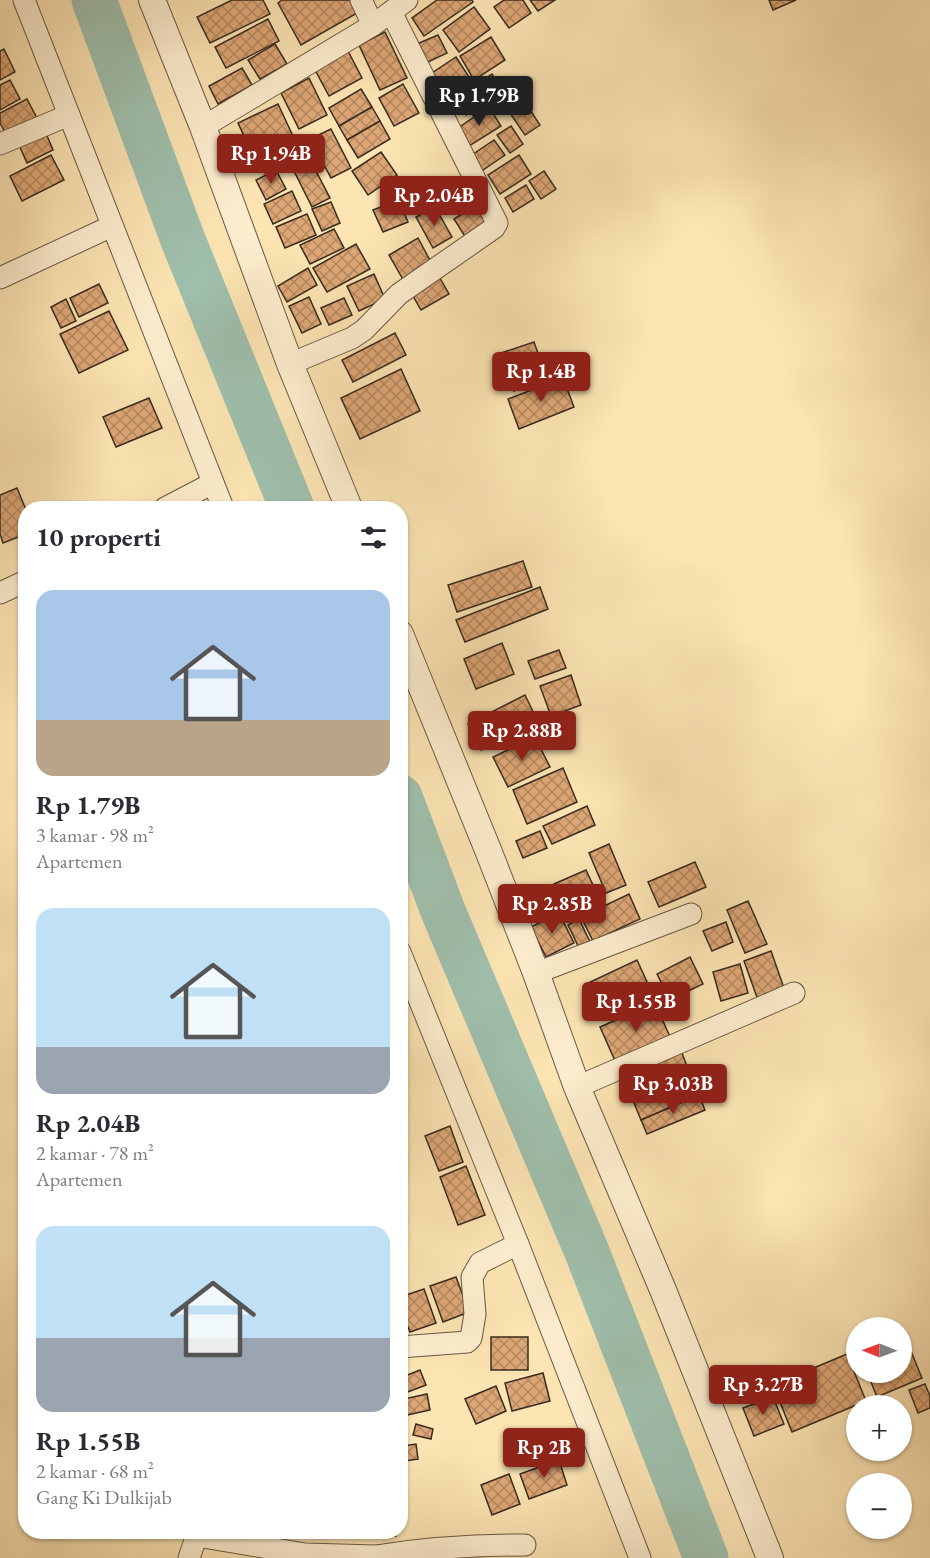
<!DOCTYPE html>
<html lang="id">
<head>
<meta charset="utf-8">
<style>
	:root { --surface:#fff; --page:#f7f7f7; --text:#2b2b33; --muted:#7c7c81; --accent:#8f2418 }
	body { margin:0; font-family:"EB Garamond",serif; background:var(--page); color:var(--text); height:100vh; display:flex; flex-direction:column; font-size:22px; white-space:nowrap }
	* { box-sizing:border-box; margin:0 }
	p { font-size:20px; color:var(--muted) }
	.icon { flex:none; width:33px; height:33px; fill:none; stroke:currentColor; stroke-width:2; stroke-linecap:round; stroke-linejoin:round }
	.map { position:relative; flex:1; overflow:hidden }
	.details { position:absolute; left:18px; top:501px; width:390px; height:1038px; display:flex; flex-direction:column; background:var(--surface); border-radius:24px; box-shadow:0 2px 4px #0004 }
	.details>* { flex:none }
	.needle { width:39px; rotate:271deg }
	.controls { position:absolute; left:846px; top:1317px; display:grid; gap:12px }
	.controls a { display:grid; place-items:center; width:66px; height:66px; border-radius:50%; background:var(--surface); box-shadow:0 2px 4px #0004; font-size:30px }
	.price { position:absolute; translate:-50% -51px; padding:0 14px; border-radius:6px; background:var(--accent); color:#fff; font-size:20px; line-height:39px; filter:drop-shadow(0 2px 3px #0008) }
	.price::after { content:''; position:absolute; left:50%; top:36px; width:18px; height:14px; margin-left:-9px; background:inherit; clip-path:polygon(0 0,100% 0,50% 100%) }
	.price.active { background:#222; color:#fff }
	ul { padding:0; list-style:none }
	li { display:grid; align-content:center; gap:12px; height:318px; padding:0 18px }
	li span { display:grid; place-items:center; height:186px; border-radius:18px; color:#555 }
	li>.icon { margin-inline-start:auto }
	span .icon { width:108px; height:108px; fill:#fffc; stroke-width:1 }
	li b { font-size:26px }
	h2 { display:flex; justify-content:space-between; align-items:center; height:72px; padding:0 18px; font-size:26px }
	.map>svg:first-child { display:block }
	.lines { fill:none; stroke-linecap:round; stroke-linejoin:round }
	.river { stroke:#9fbfac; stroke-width:45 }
	.building { fill:url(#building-cross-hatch); stroke:#372b1e; stroke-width:1.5 }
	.minor-casing { stroke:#685943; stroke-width:23 }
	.tertiary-casing { stroke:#685943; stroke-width:28 }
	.minor { stroke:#fdedce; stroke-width:21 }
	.tertiary { stroke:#fdedce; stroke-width:26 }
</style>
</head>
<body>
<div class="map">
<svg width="930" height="1558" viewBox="0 0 930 1558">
	<defs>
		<pattern id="building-cross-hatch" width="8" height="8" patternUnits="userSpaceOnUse" patternTransform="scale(1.5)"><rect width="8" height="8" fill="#dda675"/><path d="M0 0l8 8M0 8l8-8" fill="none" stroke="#b4875f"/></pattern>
	</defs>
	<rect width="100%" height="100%" fill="#fce4b3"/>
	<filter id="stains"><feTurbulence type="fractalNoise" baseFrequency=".00333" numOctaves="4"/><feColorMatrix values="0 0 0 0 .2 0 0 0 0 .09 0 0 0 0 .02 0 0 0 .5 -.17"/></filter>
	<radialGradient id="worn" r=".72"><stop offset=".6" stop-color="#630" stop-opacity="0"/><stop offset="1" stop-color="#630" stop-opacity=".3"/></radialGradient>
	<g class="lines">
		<g class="river">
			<polyline points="94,0 183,240 292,508"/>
			<polyline points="400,797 443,911 587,1252 706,1558"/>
		</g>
	</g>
	<g class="building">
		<polygon points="232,0 263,0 270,14 210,43 197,17"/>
		<polygon points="282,0 352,0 359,12 301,45 278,3"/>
		<polygon points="437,0 472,0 473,2 424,36 412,18"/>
		<polygon points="504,0 523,0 531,13 509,28 494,7"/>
		<polygon points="530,0 555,0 538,11"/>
		<polygon points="769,0 796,0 773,10"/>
		<polygon points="474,7 490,29 459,52 443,30"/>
		<polygon points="268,19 279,41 226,68 215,47"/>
		<polygon points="385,32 407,78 380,90 359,45"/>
		<polygon points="438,35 447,53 426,63 417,44"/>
		<polygon points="491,37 505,60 474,80 460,56"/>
		<polygon points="275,44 287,64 260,79 248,60"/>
		<polygon points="4,49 15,72 0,80 0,51"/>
		<polygon points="347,49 362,78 329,96 314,68"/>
		<polygon points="456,57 471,80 444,98 429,75"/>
		<polygon points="242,68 252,85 218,104 209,86"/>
		<polygon points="492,74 503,92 466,115 455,98"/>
		<polygon points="309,78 327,115 299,129 281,93"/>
		<polygon points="10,80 20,99 0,110 0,85"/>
		<polygon points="403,84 419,113 394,126 379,98"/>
		<polygon points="361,89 372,107 339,126 329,108"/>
		<polygon points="519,93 540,125 525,135 503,103"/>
		<polygon points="27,99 39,122 8,138 0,123 0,113"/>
		<polygon points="278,104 299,149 259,168 238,123"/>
		<polygon points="372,107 380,121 347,140 339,126"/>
		<polygon points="489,107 501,126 469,146 458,128"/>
		<polygon points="380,121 390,139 358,158 347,140"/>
		<polygon points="511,126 523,144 510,153 497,135"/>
		<polygon points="331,129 351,168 331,178 310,139"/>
		<polygon points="45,131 53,150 27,163 19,145"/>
		<polygon points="494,140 505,155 480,172 469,157"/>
		<polygon points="305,150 330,198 312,207 288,159"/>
		<polygon points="381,152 397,175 368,195 352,171"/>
		<polygon points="51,155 64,180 22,201 10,176"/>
		<polygon points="519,155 531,174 500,194 488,175"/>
		<polygon points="276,170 286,189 266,200 256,180"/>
		<polygon points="544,171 556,189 541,199 529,181"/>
		<polygon points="526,185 534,199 513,212 505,198"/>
		<polygon points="292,191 301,211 273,224 264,204"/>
		<polygon points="399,200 408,222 383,232 373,210"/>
		<polygon points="331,202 340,223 322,231 312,209"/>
		<polygon points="478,204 490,223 466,238 454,219"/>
		<polygon points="435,207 452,237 433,248 416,217"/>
		<polygon points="307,214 316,235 285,248 276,227"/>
		<polygon points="334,229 344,248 310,264 300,245"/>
		<polygon points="418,238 433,266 405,283 389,255"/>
		<polygon points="356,244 370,269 327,292 313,268"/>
		<polygon points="308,268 317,285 287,302 278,286"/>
		<polygon points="437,273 449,294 421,310 409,289"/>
		<polygon points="374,274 385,299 359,311 347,286"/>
		<polygon points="99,284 108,303 79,317 70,298"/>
		<polygon points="309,297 321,324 302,333 289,306"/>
		<polygon points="344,298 352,315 329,325 321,308"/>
		<polygon points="66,299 76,321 61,328 51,307"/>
		<polygon points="109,311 128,350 79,373 60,334"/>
		<polygon points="395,333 406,355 353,382 342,360"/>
		<polygon points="534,342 547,379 514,391 501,353"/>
		<polygon points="401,369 420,411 360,439 341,398"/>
		<polygon points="563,378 574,407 519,429 508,399"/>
		<polygon points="149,398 162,428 116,447 103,417"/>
		<polygon points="17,488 26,510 26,534 3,543 0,534 0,495"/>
		<polygon points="523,561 532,587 457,612 448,585"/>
		<polygon points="540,587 548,609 465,642 456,620"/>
		<polygon points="502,643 514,674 476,689 464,659"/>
		<polygon points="559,650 566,668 535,679 528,661"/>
		<polygon points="571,675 581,705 551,716 540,686"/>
		<polygon points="525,695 538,722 481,750 468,724"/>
		<polygon points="535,737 550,767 508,787 493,757"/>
		<polygon points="563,768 577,802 527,824 513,790"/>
		<polygon points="587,806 595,825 552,844 543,826"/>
		<polygon points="540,831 547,848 523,858 516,841"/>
		<polygon points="609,844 626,885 606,893 589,853"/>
		<polygon points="695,862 706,887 659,907 648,882"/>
		<polygon points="586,870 599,898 566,913 554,884"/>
		<polygon points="629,894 640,919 593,941 581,917"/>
		<polygon points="748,901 767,944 745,953 727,910"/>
		<polygon points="559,913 574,943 546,957 531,927"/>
		<polygon points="579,919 593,948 582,954 568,925"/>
		<polygon points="726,922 733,942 712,951 703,931"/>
		<polygon points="771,951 785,991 758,1000 744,961"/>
		<polygon points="690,957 703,984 670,1000 657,974"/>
		<polygon points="637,960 653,995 604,1019 588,983"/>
		<polygon points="740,964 748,993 721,1001 713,972"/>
		<polygon points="655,1003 671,1039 616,1063 600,1027"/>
		<polygon points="680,1048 690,1074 632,1098 622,1072"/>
		<polygon points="690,1074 699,1095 641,1120 632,1098"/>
		<polygon points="699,1095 705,1110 647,1134 641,1120"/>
		<polygon points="450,1126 463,1162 439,1171 425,1136"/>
		<polygon points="466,1166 485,1215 458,1225 440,1177"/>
		<polygon points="456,1277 469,1312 443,1322 430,1286"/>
		<polygon points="424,1289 436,1323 410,1332 400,1306 400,1297"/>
		<rect x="491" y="1337" width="37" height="33"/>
		<polygon points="908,1344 922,1378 877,1397 867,1372 902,1372 902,1346"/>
		<polygon points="847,1354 866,1401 792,1432 773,1385"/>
		<polygon points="420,1370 426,1385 400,1395 400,1378"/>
		<polygon points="543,1373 550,1401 512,1411 505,1383"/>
		<polygon points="925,1384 930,1396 930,1408 918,1413 909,1390"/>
		<polygon points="496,1386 506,1411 476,1424 465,1399"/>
		<polygon points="427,1394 430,1410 407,1415 404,1399"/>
		<polygon points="773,1397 784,1424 754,1436 743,1408"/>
		<polygon points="416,1424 433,1429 431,1439 413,1435"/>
		<polygon points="416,1444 418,1459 405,1461 403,1446"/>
		<polygon points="559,1460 567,1485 529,1499 520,1474"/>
		<polygon points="509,1474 520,1504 492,1515 481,1485"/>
		<polygon points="328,1532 396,1532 396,1536 328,1535"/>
	</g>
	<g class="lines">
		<g class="minor-casing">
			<g id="minor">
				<polyline points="24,0 223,508"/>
				<polyline points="361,0 373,25"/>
				<polyline points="203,127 373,25 407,0"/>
				<polyline points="0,144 69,115"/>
				<polyline points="0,278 112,226"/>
				<polyline points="290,364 352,338 364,330 399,294 494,228 497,223 391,12"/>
				<polyline points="165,508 213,483"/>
				<polyline points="0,593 26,581"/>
				<polyline points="400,952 518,1244 640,1558"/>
				<polyline points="536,973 691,914"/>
				<polyline points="577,1087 794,993"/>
				<polyline points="400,1347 467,1342 471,1338 475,1314 472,1277 480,1263 518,1244"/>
				<polyline points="197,1536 305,1554 376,1556"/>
				<polyline points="189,1558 198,1532"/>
				<path d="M376,1558v-2c50,-8 99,-11 149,-11"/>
			</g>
		</g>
		<g class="tertiary-casing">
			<g id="tertiary">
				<polyline points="152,0 203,127 290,364 349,508"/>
				<polyline points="400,634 488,850 536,973 577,1087 663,1290 770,1558"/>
			</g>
		</g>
		<use href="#minor" class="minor"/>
		<use href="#tertiary" class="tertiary"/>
	</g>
	<rect width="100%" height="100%" filter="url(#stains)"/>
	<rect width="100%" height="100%" fill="url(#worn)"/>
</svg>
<div class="controls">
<a><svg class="needle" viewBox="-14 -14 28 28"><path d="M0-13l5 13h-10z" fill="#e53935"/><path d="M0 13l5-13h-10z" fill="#7c7c81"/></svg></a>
<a>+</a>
<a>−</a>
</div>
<b class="price active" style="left:479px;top:127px">Rp 1.79B</b>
<b class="price" style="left:271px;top:185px">Rp 1.94B</b>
<b class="price" style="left:434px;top:227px">Rp 2.04B</b>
<b class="price" style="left:541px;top:403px">Rp 1.4B</b>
<b class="price" style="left:522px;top:762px">Rp 2.88B</b>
<b class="price" style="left:552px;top:935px">Rp 2.85B</b>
<b class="price" style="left:636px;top:1033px">Rp 1.55B</b>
<b class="price" style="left:673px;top:1115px">Rp 3.03B</b>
<b class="price" style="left:763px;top:1416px">Rp 3.27B</b>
<b class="price" style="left:544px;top:1479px">Rp 2B</b>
<section class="details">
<h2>10 properti<svg class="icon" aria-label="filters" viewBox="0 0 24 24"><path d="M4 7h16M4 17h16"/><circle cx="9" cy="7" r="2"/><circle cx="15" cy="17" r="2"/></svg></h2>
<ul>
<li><span style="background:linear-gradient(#a9c7e8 70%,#b9a48a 0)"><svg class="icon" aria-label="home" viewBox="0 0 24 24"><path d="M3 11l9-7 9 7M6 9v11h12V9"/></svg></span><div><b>Rp 1.79B</b><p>3 kamar · 98 m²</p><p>Apartemen</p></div></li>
<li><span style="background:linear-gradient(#bfe0f5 75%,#9aa5b1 0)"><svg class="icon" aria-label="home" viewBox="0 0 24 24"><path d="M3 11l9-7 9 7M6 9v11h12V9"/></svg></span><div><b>Rp 2.04B</b><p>2 kamar · 78 m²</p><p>Apartemen</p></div></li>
<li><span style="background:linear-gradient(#bfe0f5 60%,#9aa5b1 0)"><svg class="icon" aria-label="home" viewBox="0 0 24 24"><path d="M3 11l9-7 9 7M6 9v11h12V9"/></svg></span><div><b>Rp 1.55B</b><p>2 kamar · 68 m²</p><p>Gang Ki Dulkijab</p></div></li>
</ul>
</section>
</div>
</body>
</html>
